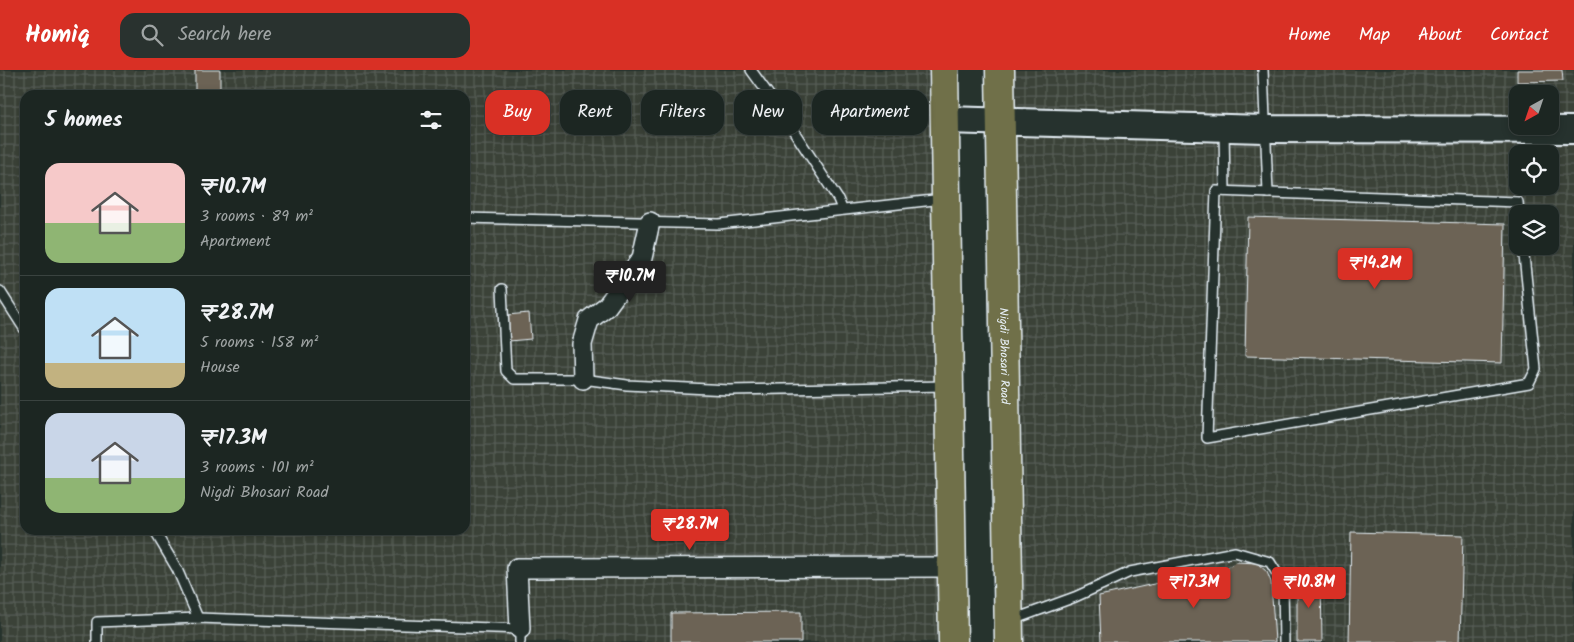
<!DOCTYPE html>
<html lang="en">
<head>
<meta charset="utf-8">
<style>
	:root { --surface:#1c2622; --page:#29322f; --text:#f1f3f6; --muted:#a0a5a5; --line:#3a4340; --accent:#d93025 }
	body { margin:0; font-family:Kalam,sans-serif; background:var(--page); color:var(--text); height:100vh; display:flex; flex-direction:column; font-size:19px; white-space:nowrap }
	* { box-sizing:border-box; margin:0 }
	p { font-size:16px; color:var(--muted) }
	.icon { flex:none; width:28px; height:28px; fill:none; stroke:currentColor; stroke-width:2; stroke-linecap:round; stroke-linejoin:round }
	.map { position:relative; flex:1; overflow:hidden }
	.details { position:absolute; left:20px; top:20px; width:450px; height:445px; display:flex; flex-direction:column; background:var(--surface); border-radius:15px; box-shadow:0 2px 8px #0003,0 0 0 1px var(--line) }
	.details>* { flex:none }
	.top-card { position:absolute; left:485px; top:20px; width:475px; height:45px; display:flex; gap:10px }
	.needle { width:32px; rotate:220deg }
	.fabs { position:absolute; left:1509px; top:15px; display:grid; gap:10px }
	.fabs a { display:grid; place-items:center; width:50px; height:50px; border-radius:10px; background:var(--surface); box-shadow:0 2px 8px #0003,0 0 0 1px var(--line); font-size:25px }
	.price { position:absolute; translate:-50% -42px; padding:0 11px; border-radius:5px; background:var(--accent); color:#fff; font-size:16px; line-height:32px; filter:drop-shadow(0 1px 2px #0008) }
	.price::after { content:''; position:absolute; left:50%; top:30px; width:15px; height:11px; margin-left:-8px; background:inherit; clip-path:polygon(0 0,100% 0,50% 100%) }
	.price.selected { background:#222; color:#fff }
	ul { padding:0; list-style:none }
	li { display:flex; align-items:center; gap:15px; height:125px; padding:0 25px }
	li+li { border-top:1px solid var(--line) }
	li span { display:grid; place-items:center; flex:none; width:140px; height:100px; border-radius:15px; color:#555 }
	li>.icon { margin-inline-start:auto }
	span .icon { width:60px; height:60px; fill:#fffc; stroke-width:1 }
	li b { font-size:21px }
	h2 { display:flex; justify-content:space-between; align-items:center; height:60px; padding:0 25px; font-size:21px }
	.pill { padding:0 18px; border-radius:15px; background:var(--surface); box-shadow:0 2px 8px #0003,0 0 0 1px var(--line); font-size:18px; line-height:45px }
	.pill.selected { background:var(--accent); color:#fff }
	header { display:flex; align-items:center; gap:30px; box-sizing:border-box; height:70px; padding:0 25px; background:var(--accent); color:#fff }
	header strong { font-size:24px }
	nav { display:flex; gap:28px; margin-inline-start:auto; font-size:18px }
	.search { width:350px; height:45px; background:var(--page); display:flex; align-items:center; gap:12px; box-sizing:border-box; padding:0 18px; border-radius:15px; color:var(--muted); font-size:19px }
	.map>svg:first-child { display:block }
	.industrial { fill:url(#industrial-grid); fill-rule:evenodd }
	.building { fill:#6c6454; stroke:#e8f1f8 }
	.lines { fill:none; stroke-linecap:round; stroke-linejoin:round }
	.lane-casing { stroke:#e8f1f8; stroke-width:12 }
	.street-casing { stroke:#e8f1f8; stroke-width:22 }
	.secondary-casing { stroke:#e8f1f8; stroke-width:30 }
	.primary-casing { stroke:#e8f1f8; stroke-width:31 }
	.lane { stroke:#26332d; stroke-width:9 }
	.street { stroke:#26332d; stroke-width:19 }
	.secondary { stroke:#26332d; stroke-width:26 }
	.primary { stroke:#6f704a; stroke-width:28 }
	.labels { text-anchor:middle; dominant-baseline:central; stroke-width:4; stroke-linejoin:round; paint-order:stroke }
	.street-label { font-size:12px; fill:#e8f1f8; stroke:#26332d }
</style>
</head>
<body>
<header>
<strong>Homiq</strong>
<div class="search"><svg class="icon" aria-label="search" viewBox="0 0 24 24"><circle cx="10" cy="10" r="6"/><path d="M15 15l6 6"/></svg>Search here</div>
<nav><a>Home</a><a>Map</a><a>About</a><a>Contact</a></nav>
</header>
<div class="map">
<svg width="1574" height="572" viewBox="0 0 1574 572">
	<defs>
		<pattern id="industrial-grid" width="8" height="8" patternUnits="userSpaceOnUse" patternTransform="scale(1.25)"><rect width="8" height="8" fill="#3b4239"/><path d="M0 4h8M4 0v8" fill="none" stroke="#575e56"/></pattern>
	</defs>
	<rect width="100%" height="100%" fill="#26332d"/>
	<filter id="ink" filterUnits="userSpaceOnUse"><feTurbulence type="fractalNoise" baseFrequency=".02" numOctaves="2"/><feDisplacementMap in="SourceGraphic" scale="10" xChannelSelector="R" yChannelSelector="G"/><feConvolveMatrix kernelMatrix="1 2 1 2 8 2 1 2 1" color-interpolation-filters="sRGB"/></filter>
	<g filter="url(#ink)">
		<g class="industrial">
			<path d="M0,0h934l11,572h-945zM25,25h440v435h-440z"/>
			<path d="M1009,0h565v572h-555zM1518,24h32v32h-32zM1518,84h32v32h-32zM1518,144h32v32h-32z"/>
		</g>
		<g class="building">
			<rect x="195" y="0" width="25" height="25"/>
			<polygon points="1517,0 1562,0 1563,11 1517,12"/>
			<polygon points="1248,147 1505,154 1502,293 1245,286"/>
			<polygon points="529,243 531,269 509,271 507,245"/>
			<polygon points="1351,462 1463,465 1460,572 1349,572"/>
			<polygon points="1236,492 1257,493 1267,502 1271,512 1275,572 1101,572 1099,526 1227,498"/>
			<polygon points="1297,505 1321,505 1322,572 1297,572"/>
			<polygon points="801,542 801,572 671,572 671,543"/>
		</g>
		<g class="lines">
			<g class="lane-casing">
				<g id="lane">
					<polyline points="751,0 782,43 838,129 842,139"/>
					<polyline points="1263,0 1268,123"/>
					<polyline points="1224,59 1225,121"/>
					<polyline points="1519,144 1518,132 1216,121 1207,368 1529,313 1536,299 1523,176"/>
					<polyline points="465,148 719,154 943,129"/>
					<polyline points="502,219 506,301 514,309 583,309 627,315 729,320 946,316"/>
					<polyline points="0,221 25,260"/>
					<polyline points="154,460 177,499 198,548"/>
					<polyline points="1012,550 1075,527 1130,502 1235,482 1270,492 1283,513 1284,572"/>
					<polyline points="97,572 97,552 198,548 520,559 520,572"/>
				</g>
			</g>
			<g class="street-casing">
				<g id="street">
					<polyline points="583,309 582,274 589,250 607,236 642,188 650,152"/>
					<polyline points="520,559 517,498 951,497"/>
				</g>
			</g>
			<g class="secondary-casing">
				<polyline id="secondary" points="945,50 1264,59 1574,60"/>
			</g>
			<g class="primary-casing">
				<g id="primary">
					<polyline points="944,0 953,572"/>
					<path id="s1" d="M1000,0l9,572"/>
				</g>
			</g>
			<use href="#lane" class="lane"/>
			<use href="#street" class="street"/>
			<use href="#secondary" class="secondary"/>
			<use href="#primary" class="primary"/>
		</g>
	</g>
	<g class="labels">
		<g class="street-label">
			<text stroke="none"><textPath href="#s1" startOffset="286">Nigdi Bhosari Road</textPath></text>
		</g>
	</g>
</svg>
<div class="fabs">
<a><svg class="needle" viewBox="-14 -14 28 28"><path d="M0-13l5 13h-10z" fill="#e53935"/><path d="M0 13l5-13h-10z" fill="#a0a5a5"/></svg></a>
<a><svg class="icon" aria-label="locate" viewBox="0 0 24 24"><circle cx="12" cy="12" r="6"/><path d="M12 2v4M12 18v4M2 12h4M18 12h4"/></svg></a>
<a><svg class="icon" aria-label="layers" viewBox="0 0 24 24"><path d="M12 4l9 5-9 5-9-5zM3 14l9 5 9-5"/></svg></a>
</div>
<b class="price" style="left:1375px;top:220px">₹14.2M</b>
<b class="price selected" style="left:630px;top:233px">₹10.7M</b>
<b class="price" style="left:690px;top:481px">₹28.7M</b>
<b class="price" style="left:1194px;top:539px">₹17.3M</b>
<b class="price" style="left:1309px;top:539px">₹10.8M</b>
<div class="top-card">
<a class="pill selected">Buy</a>
<a class="pill">Rent</a>
<a class="pill">Filters</a>
<a class="pill">New</a>
<a class="pill">Apartment</a>
</div>
<section class="details">
<h2>5 homes<svg class="icon" aria-label="filters" viewBox="0 0 24 24"><path d="M4 7h16M4 17h16"/><circle cx="9" cy="7" r="2"/><circle cx="15" cy="17" r="2"/></svg></h2>
<ul>
<li><span style="background:linear-gradient(#f6c9c9 60%,#8fb573 0)"><svg class="icon" aria-label="home" viewBox="0 0 24 24"><path d="M3 11l9-7 9 7M6 9v11h12V9"/></svg></span><div><b>₹10.7M</b><p>3 rooms · 89 m²</p><p>Apartment</p></div></li>
<li><span style="background:linear-gradient(#bfe0f5 75%,#c2b280 0)"><svg class="icon" aria-label="home" viewBox="0 0 24 24"><path d="M3 11l9-7 9 7M6 9v11h12V9"/></svg></span><div><b>₹28.7M</b><p>5 rooms · 158 m²</p><p>House</p></div></li>
<li><span style="background:linear-gradient(#c9d6e8 65%,#8fb573 0)"><svg class="icon" aria-label="home" viewBox="0 0 24 24"><path d="M3 11l9-7 9 7M6 9v11h12V9"/></svg></span><div><b>₹17.3M</b><p>3 rooms · 101 m²</p><p>Nigdi Bhosari Road</p></div></li>
</ul>
</section>
</div>
</body>
</html>
